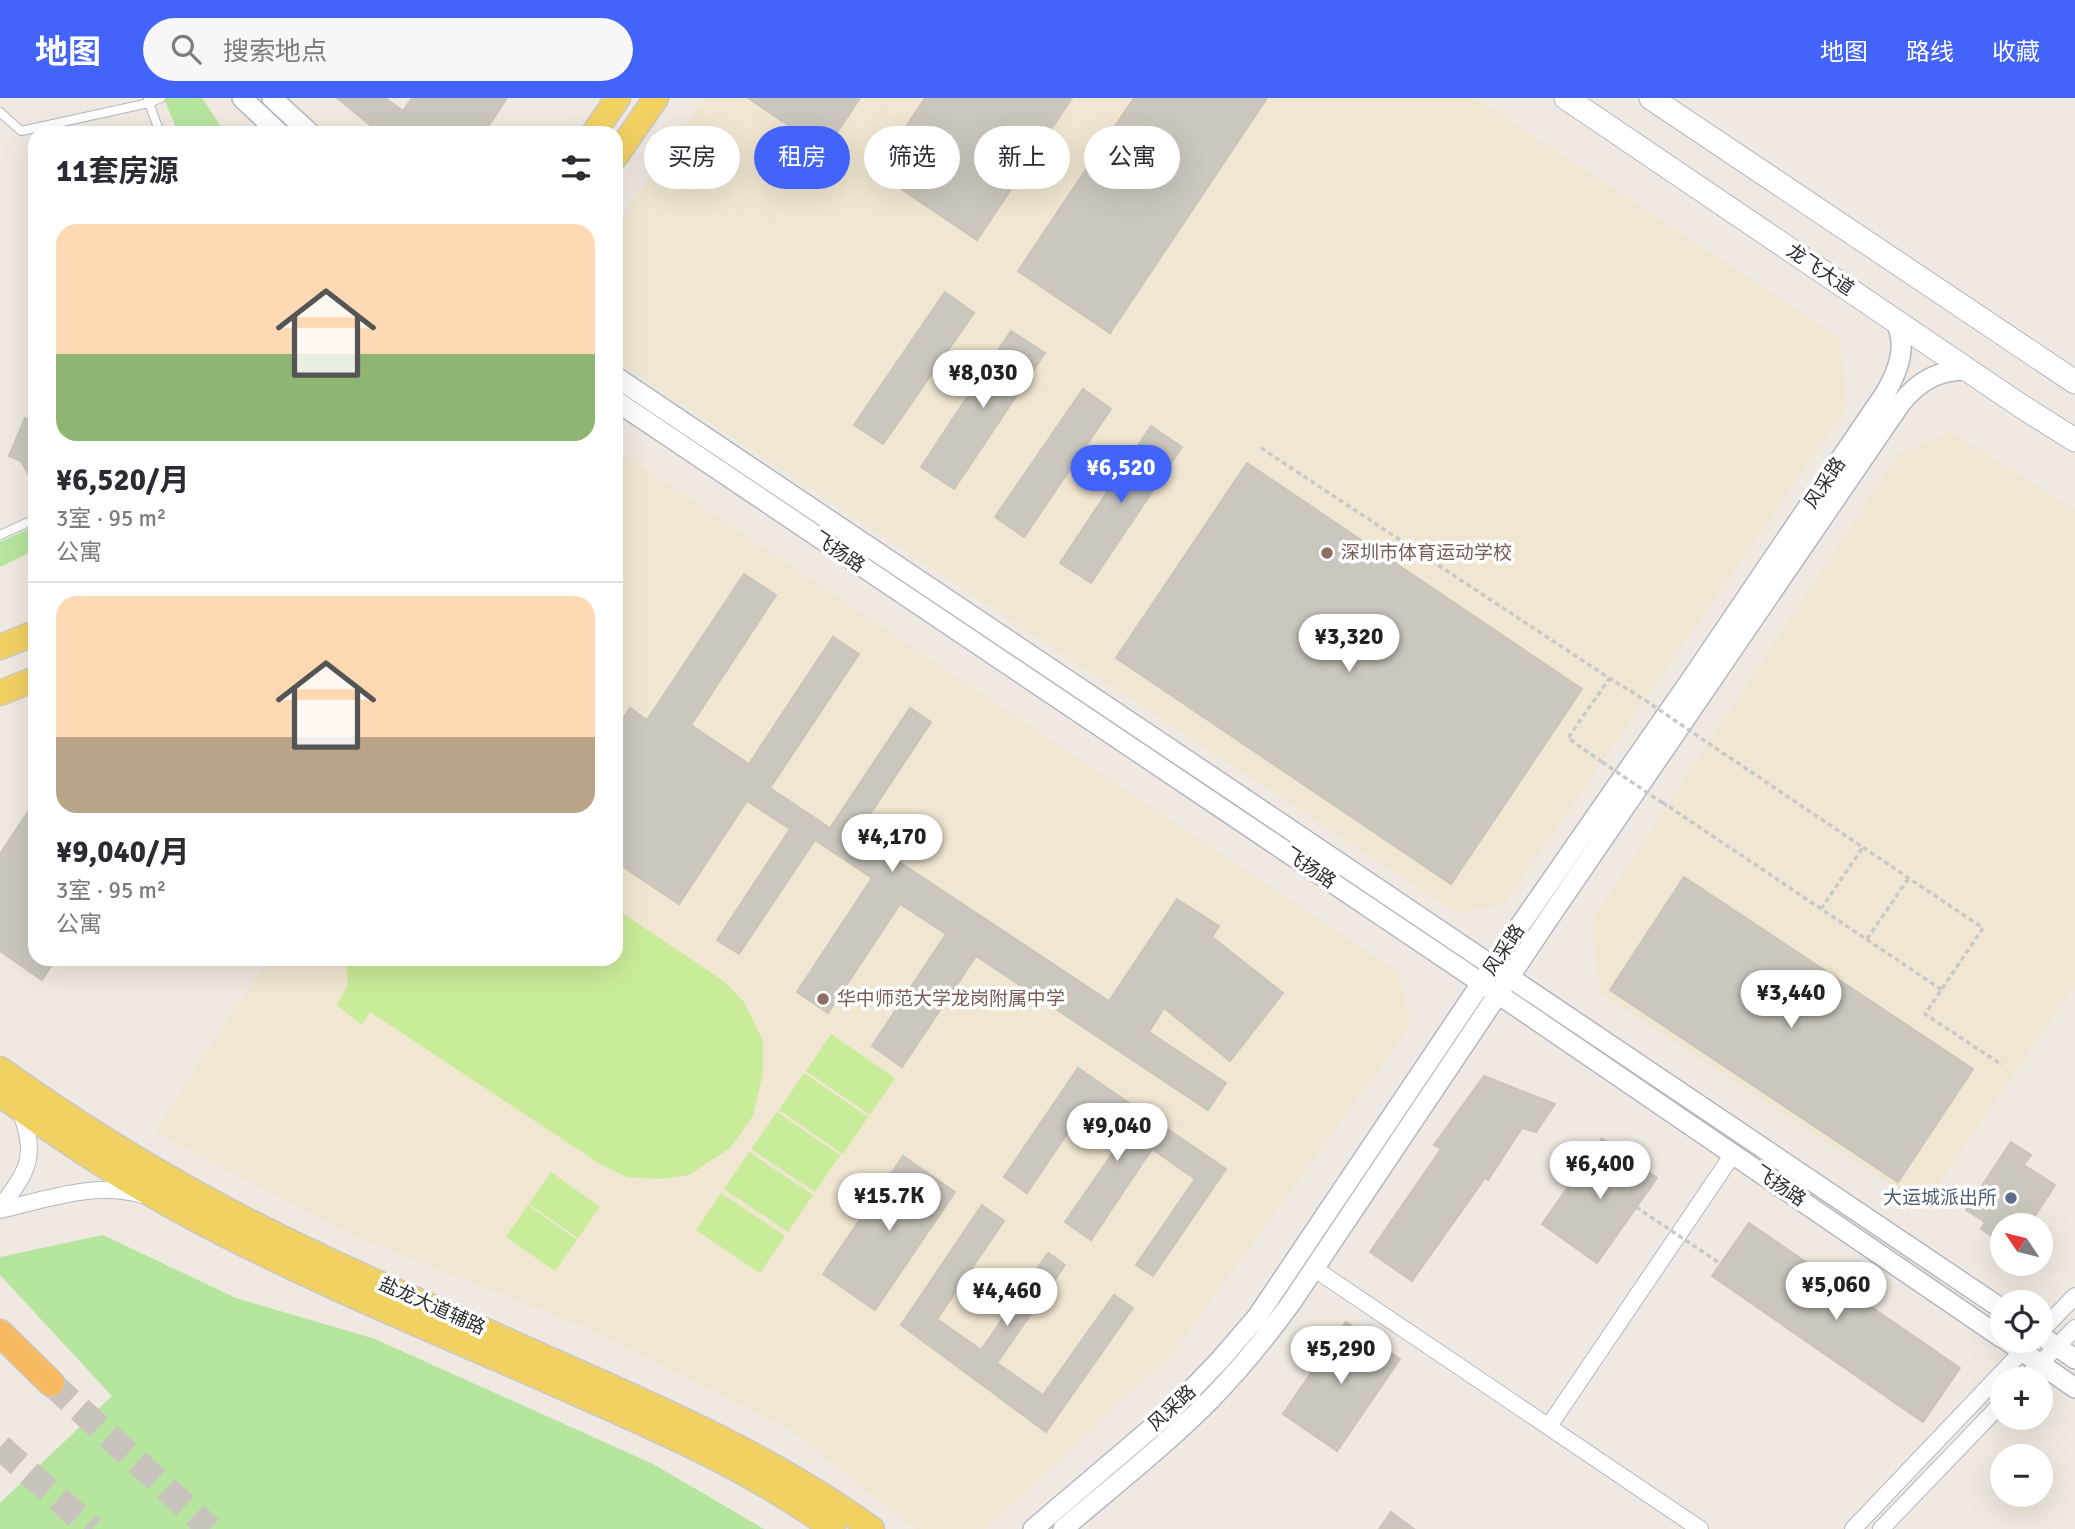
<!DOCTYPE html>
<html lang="zh">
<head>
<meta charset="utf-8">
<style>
	:root { --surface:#fff; --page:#f7f7f7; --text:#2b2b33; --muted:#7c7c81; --line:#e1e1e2; --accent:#4264fb }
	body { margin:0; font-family:Signika,"Noto Sans SC",sans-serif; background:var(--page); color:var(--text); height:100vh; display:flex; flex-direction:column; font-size:26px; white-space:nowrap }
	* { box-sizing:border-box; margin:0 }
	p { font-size:23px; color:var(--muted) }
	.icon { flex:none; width:38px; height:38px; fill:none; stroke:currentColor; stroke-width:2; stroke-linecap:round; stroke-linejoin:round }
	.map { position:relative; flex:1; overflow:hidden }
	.drawer { position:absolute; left:28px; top:28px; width:595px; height:840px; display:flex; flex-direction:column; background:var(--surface); border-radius:21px; box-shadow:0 7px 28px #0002 }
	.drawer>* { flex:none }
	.banner { position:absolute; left:644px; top:28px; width:665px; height:63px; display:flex; gap:14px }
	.needle { width:46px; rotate:305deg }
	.controls { position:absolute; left:1990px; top:1115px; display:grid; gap:14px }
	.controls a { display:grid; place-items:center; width:63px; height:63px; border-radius:50%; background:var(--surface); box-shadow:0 7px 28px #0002; font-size:35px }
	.price { position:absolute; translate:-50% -60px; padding:0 16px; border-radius:24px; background:#fff; color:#222; font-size:23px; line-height:46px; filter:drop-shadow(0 2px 4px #0008) }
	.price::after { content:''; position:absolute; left:50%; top:42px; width:21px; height:16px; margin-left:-10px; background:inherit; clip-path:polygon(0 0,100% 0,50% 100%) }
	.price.selected { background:var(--accent); color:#fff }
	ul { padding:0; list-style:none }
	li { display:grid; align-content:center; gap:14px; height:371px; padding:0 28px }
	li+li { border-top:2px solid var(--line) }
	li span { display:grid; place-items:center; height:217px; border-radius:21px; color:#555 }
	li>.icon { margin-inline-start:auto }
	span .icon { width:126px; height:126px; fill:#fffc; stroke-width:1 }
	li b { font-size:30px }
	h2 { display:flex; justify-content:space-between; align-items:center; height:84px; padding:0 28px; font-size:30px }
	.pill { padding:0 24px; border-radius:32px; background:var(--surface); box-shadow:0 7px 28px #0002; font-size:24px; line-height:63px }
	.pill.selected { background:var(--accent); color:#fff }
	header { display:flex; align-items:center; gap:42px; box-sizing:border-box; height:98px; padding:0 35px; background:var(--accent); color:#fff }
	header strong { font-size:33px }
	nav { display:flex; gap:38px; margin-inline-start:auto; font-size:24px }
	.search { width:490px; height:63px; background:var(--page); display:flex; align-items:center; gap:18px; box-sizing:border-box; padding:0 24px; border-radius:38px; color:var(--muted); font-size:26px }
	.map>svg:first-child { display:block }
	.education { fill:#f0e6d1 }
	.green { fill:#b6e59e }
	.pitch { fill:#c9ec9a }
	.building { fill:#cbc7bf; stroke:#cbc5ba; stroke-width:2 }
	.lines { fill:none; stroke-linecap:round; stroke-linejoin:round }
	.trunk-tunnel { stroke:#c8c4bd; stroke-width:26; stroke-dasharray:26 13; stroke-linecap:butt }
	.service-casing { stroke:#b4b7c1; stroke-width:10 }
	.minor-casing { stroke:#b4b7c1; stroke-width:18 }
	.tertiary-casing { stroke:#b4b7c1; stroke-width:22 }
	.secondary-casing { stroke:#b4b7c1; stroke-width:25 }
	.primary-casing { stroke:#c9c9c9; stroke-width:27 }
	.trunk-casing { stroke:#c9c9c9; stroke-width:29 }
	.path { stroke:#c9c9c9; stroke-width:3.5; stroke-dasharray:5 3.5; stroke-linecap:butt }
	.service { stroke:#fff; stroke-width:8 }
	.minor { stroke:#fff; stroke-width:16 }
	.tertiary { stroke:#fff; stroke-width:19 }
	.secondary { stroke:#fff; stroke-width:23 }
	.primary { stroke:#f2d163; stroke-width:24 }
	.trunk { stroke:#f8ba60; stroke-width:26 }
	.path-bridge { stroke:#c9c9c9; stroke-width:3.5; stroke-dasharray:5 3.5; stroke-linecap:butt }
	.education-dot { fill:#8d6e63; stroke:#fff; stroke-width:2.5 }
	.service-dot { fill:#5c6f8a; stroke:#fff; stroke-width:2.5 }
	.labels { text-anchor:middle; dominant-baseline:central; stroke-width:7; stroke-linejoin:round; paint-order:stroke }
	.street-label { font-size:19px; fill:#2e2e2e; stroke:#fff }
	.education-label { font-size:19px; fill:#785e54; stroke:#fff; text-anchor:start }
	.service-label { font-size:19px; fill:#4e5e75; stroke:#fff; text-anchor:end }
</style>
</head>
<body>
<header>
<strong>地图</strong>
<div class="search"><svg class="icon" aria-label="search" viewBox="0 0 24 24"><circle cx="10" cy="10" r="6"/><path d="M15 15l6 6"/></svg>搜索地点</div>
<nav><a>地图</a><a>路线</a><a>收藏</a></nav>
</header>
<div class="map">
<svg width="2075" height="1431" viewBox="0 0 2075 1431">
	<rect width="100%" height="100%" fill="#efe9e1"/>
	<g class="education">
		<polygon points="705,0 1475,0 1839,239 1847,309 1504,806 1457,815 616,263 616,127"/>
		<polygon points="1951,334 2075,412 2075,887 1935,1091 1905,1095 1600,895 1591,824 1899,355"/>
		<polygon points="616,351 1398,874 1411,927 1176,1251 1056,1366 985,1431 915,1431 791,1333 591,1232 355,1138 154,1034 268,861 616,861"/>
	</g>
	<g class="green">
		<polygon points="164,0 202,0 225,35 178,35"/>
		<polygon points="35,428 35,452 0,469 0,444"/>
		<polygon points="103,1137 236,1200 375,1241 653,1366 764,1431 0,1431 0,1405 112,1298 0,1177 0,1159"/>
	</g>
	<g class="pitch">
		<polygon points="616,811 725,884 744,904 763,943 763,975 753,1018 730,1050 689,1077 660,1081 627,1079 600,1066 370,914 362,927 337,907 348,887 346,861 616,861"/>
		<polygon points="831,936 895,980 870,1017 806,973"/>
		<polygon points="804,975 868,1019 843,1056 779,1012"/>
		<polygon points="777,1014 840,1057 815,1094 751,1051"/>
		<polygon points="749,1054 813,1097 788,1134 724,1091"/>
		<polygon points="551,1074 600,1109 578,1140 529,1106"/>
		<polygon points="721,1095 785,1138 760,1175 696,1132"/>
		<polygon points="528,1107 577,1142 555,1173 506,1139"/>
	</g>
	<g class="building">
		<polygon points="337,0 385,0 403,13 412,0 507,0 484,35 380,35"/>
		<polygon points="748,0 860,0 825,52"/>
		<polygon points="925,0 1072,0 977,142 876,74"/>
		<polygon points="1134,0 1267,0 1110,235 1018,173"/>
		<polygon points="945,194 974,215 883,346 854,327"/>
		<polygon points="1011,233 1045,255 954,391 921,369"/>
		<polygon points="1083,291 1111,311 1024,439 995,419"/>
		<polygon points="25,320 35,325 35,388 21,363 9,358"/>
		<polygon points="1151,328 1182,349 1091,485 1060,465"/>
		<polygon points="1247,365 1582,591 1451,786 1116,560"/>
		<polygon points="744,476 776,497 691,627 749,666 833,539 859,556 770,690 830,730 910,610 931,624 857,736 1109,903 1177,801 1219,828 1212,839 1283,895 1230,963 1164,910 1149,934 1226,985 1208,1012 976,858 902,969 872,948 946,836 900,806 828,915 797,894 872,780 815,742 739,856 717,842 790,731 747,703 679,806 616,764 616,631 630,610 647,622"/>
		<polygon points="35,703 35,861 56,861 42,882 0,853 0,756"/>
		<polygon points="1684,779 1973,971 1898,1084 1610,892"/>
		<polygon points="1078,970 1226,1071 1153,1178 1136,1167 1195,1081 1152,1051 1091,1142 1065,1124 1128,1033 1087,1006 1027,1095 1004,1079"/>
		<polygon points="1484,978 1555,1006 1536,1034 1522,1030 1488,1082 1485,1080 1412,1183 1370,1154 1441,1051 1434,1047"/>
		<polygon points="1602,1041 1657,1080 1597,1165 1542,1126"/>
		<polygon points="2011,1044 2031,1057 2024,1067 2055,1087 2029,1127 2002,1127 2002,1145 1981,1131 1985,1124 1966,1112"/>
		<polygon points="903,1058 955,1094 875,1212 823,1176"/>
		<polygon points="982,1107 1004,1123 937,1221 981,1252 1048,1155 1065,1167 997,1265 1043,1297 1114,1197 1133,1210 1046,1334 901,1227"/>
		<polygon points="1749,1125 1960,1270 1923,1324 1712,1178"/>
		<polygon points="1346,1224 1400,1261 1337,1353 1283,1316"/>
		<polygon points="1391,1414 1414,1431 1379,1431"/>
	</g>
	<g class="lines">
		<g class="trunk-tunnel">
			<polyline points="51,1285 210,1431"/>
			<polyline points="0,1349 92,1431"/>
		</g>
		<g class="service-casing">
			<g id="service">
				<polyline points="0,14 21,33 149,5 148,0"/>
				<polyline points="160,35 149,5 161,0"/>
				<polyline points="0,437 35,421"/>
			</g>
		</g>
		<g class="minor-casing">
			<g id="minor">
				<path d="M0,1109c28,-34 38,-53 20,-96"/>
				<path d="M0,1112c45,-10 96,-29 142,-15"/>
				<polyline points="1315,1171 1700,1431"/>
				<polyline points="2040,1234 2075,1198"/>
				<polyline points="2025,1281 2075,1230"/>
				<polyline points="1549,1328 1733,1056"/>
				<polyline points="1853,1431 2033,1242"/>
				<polyline points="1881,1431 2002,1305"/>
			</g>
		</g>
		<g class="tertiary-casing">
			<g id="tertiary">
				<polyline points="242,0 279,35"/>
				<polyline points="272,0 310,35"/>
				<path d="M616,279c462,311 925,619 1386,932"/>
				<polyline points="616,303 1532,919 2002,1240"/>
				<polyline points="2040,1237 2075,1261"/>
				<polyline points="2006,1242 2075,1290"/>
				<path d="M1033,1431l135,-115 52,-54 37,-43 266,-396 169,-243 194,-286c13,-23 21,-46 10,-70"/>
				<path d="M1063,1431c50,-43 103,-84 149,-131 29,-30 55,-62 79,-95l256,-382 354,-518c18,-22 37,-33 66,-33"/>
			</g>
		</g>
		<g class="secondary-casing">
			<g id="secondary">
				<polyline points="1566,0 2021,308 2075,342"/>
				<polyline points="1651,0 2075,284"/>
			</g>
		</g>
		<g class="primary-casing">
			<g id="primary">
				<polyline points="594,35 618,0"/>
				<polyline points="616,58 656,0"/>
				<polyline points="0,549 35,535"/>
				<polyline points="0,595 35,581"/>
				<path d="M0,971c103,74 213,138 328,191 66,31 132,59 198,89 119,53 240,103 346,180"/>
				<path d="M0,996c62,46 133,92 201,128 106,56 217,102 327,150 105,47 212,89 305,157"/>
			</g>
		</g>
		<g class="trunk-casing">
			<polyline id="trunk" points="0,1235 51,1285"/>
		</g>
		<g class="path">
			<polyline points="1261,350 1609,580 1645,602"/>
			<polyline points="1708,645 1983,830 1925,916 2002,967"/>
			<polyline points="1602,664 1568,640 1609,581"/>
			<polyline points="1662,704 1942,892"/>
			<polyline points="1821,811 1863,749"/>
			<polyline points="1867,841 1908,781"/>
		</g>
		<use href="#service" class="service"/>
		<use href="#minor" class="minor"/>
		<use href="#tertiary" class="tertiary"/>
		<use href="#secondary" class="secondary"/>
		<use href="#primary" class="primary"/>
		<use href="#trunk" class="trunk"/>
		<g class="path-bridge">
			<polyline points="1645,602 1708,645"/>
			<polyline points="1602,664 1667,708"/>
			<polyline points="1636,1109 1721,1166"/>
		</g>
	</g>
	<g class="education-dot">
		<circle cx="1327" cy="455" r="7"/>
		<circle cx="823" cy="901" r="7"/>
	</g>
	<circle class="service-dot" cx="2011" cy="1100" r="7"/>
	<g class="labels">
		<g class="street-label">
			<text transform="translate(1820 172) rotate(34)">龙飞大道</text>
			<text transform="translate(1825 385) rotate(-56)">风采路</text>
			<text transform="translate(839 454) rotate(34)">飞扬路</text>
			<text transform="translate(1310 770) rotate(34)">飞扬路</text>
			<text transform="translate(1504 852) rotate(-56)">风采路</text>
			<text transform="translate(1780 1088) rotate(34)">飞扬路</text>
			<text transform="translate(432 1208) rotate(24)">盐龙大道辅路</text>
			<text transform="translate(1172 1310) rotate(-43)">风采路</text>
		</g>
		<g class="education-label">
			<text x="1341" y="455">深圳市体育运动学校</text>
			<text x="837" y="901">华中师范大学龙岗附属中学</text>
		</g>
		<g class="service-label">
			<text x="1997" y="1100">大运城派出所</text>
		</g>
	</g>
</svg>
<div class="controls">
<a><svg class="needle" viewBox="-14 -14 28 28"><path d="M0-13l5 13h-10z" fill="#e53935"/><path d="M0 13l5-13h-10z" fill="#7c7c81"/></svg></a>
<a><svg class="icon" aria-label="locate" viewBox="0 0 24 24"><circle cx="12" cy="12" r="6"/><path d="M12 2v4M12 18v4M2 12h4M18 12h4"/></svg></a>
<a>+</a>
<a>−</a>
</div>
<b class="price" style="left:983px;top:312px">¥8,030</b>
<b class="price selected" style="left:1121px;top:407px">¥6,520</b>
<b class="price" style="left:1349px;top:576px">¥3,320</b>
<b class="price" style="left:892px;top:776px">¥4,170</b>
<b class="price" style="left:1791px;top:932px">¥3,440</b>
<b class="price" style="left:1117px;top:1065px">¥9,040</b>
<b class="price" style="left:1600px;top:1103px">¥6,400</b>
<b class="price" style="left:889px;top:1135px">¥15.7K</b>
<b class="price" style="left:1836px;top:1224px">¥5,060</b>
<b class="price" style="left:1007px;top:1230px">¥4,460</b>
<b class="price" style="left:1341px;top:1288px">¥5,290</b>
<div class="banner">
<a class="pill">买房</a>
<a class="pill selected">租房</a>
<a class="pill">筛选</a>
<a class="pill">新上</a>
<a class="pill">公寓</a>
</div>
<section class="drawer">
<h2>11套房源<svg class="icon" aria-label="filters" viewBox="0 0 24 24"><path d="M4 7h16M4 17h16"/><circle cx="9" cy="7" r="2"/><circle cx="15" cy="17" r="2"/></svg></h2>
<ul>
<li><span style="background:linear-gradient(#ffd9b3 60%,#8fb573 0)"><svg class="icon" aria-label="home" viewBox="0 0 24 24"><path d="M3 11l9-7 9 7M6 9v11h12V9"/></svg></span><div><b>¥6,520/月</b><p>3室 · 95 m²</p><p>公寓</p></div></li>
<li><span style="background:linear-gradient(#ffd9b3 65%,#b9a48a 0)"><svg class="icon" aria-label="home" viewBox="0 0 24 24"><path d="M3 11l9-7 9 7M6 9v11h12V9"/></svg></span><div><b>¥9,040/月</b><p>3室 · 95 m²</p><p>公寓</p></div></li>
</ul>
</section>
</div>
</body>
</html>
